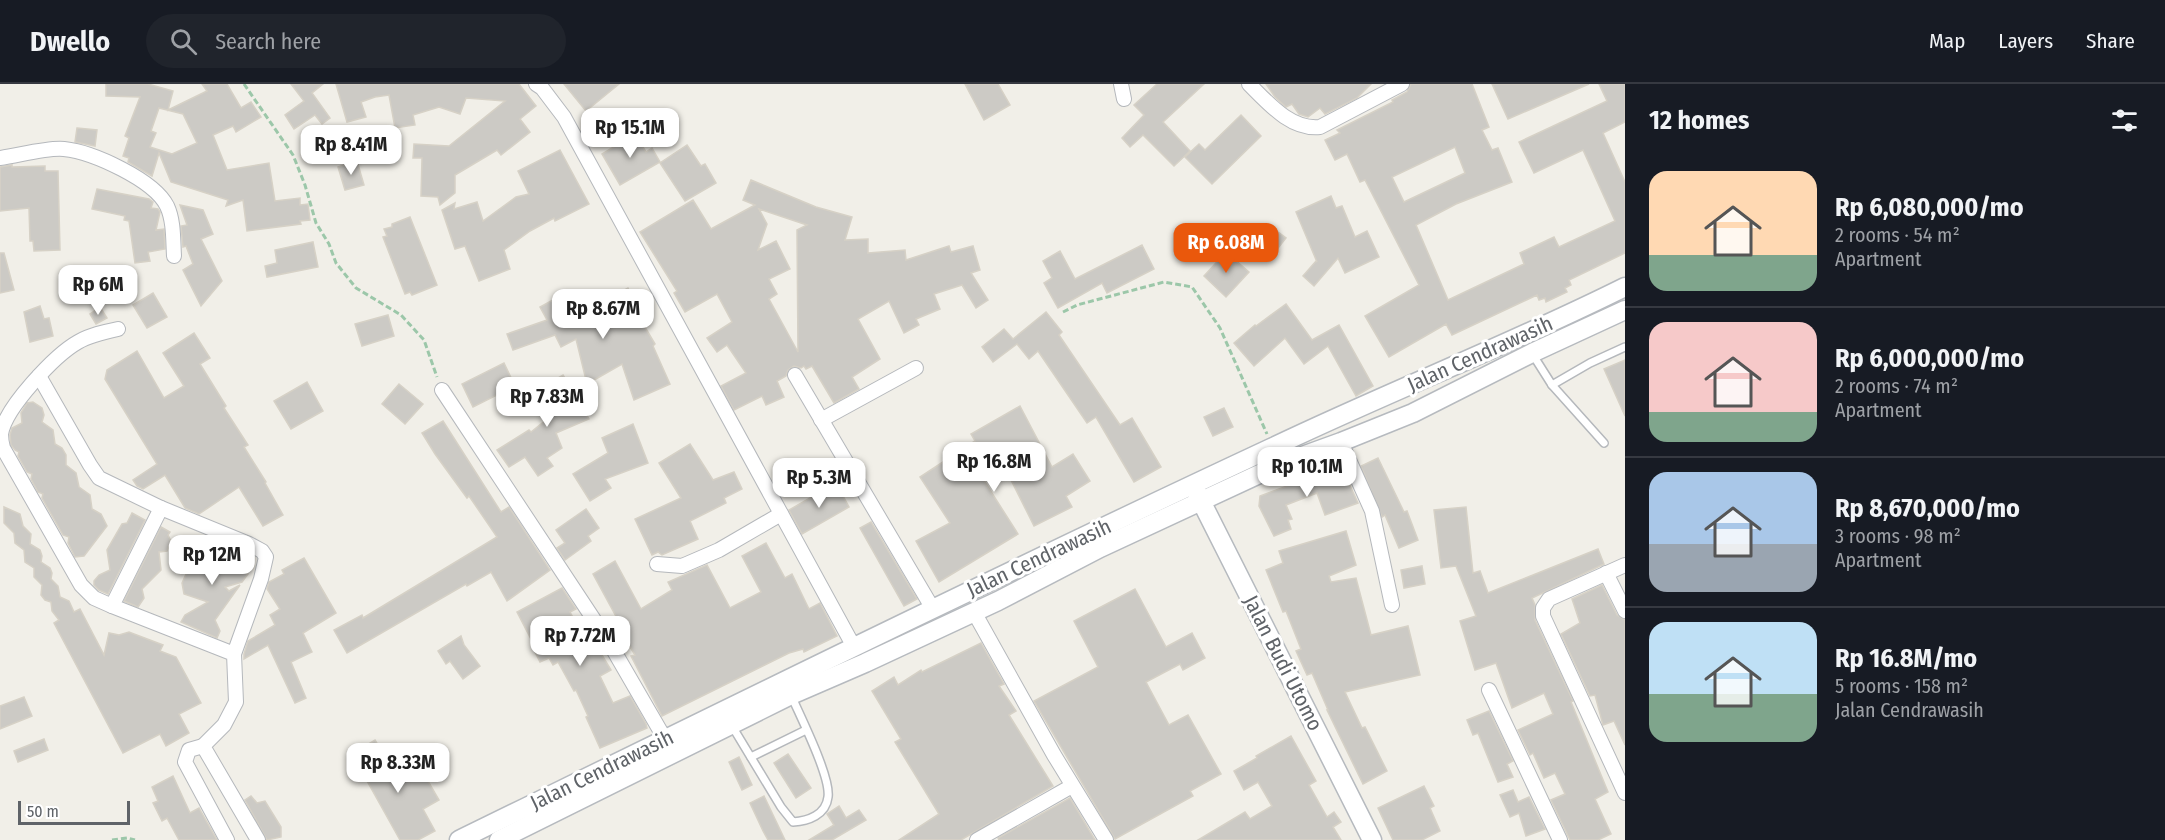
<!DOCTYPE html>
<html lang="en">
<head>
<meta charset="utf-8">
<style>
	:root { --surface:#171b24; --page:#20242c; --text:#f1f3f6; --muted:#9ea1a6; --line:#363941; --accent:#ea580c }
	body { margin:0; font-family:"Fira Sans Condensed",sans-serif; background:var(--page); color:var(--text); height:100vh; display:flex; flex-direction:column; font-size:22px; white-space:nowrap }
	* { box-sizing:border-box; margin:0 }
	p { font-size:20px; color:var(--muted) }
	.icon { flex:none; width:33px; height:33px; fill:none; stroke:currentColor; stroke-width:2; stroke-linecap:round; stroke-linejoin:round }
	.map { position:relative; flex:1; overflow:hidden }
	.panel { display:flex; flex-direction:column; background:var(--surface); width:540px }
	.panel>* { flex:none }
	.scale { position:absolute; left:18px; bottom:15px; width:112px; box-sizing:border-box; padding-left:6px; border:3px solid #5f6368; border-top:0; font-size:16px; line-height:21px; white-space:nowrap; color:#5f6368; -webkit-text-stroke:4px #fff; paint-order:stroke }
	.price { position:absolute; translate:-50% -51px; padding:0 14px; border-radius:12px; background:#fff; color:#222; font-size:20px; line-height:39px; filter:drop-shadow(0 2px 3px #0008) }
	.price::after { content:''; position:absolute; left:50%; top:36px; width:18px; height:14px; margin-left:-9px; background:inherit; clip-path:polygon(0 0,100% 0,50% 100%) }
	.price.on { background:var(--accent); color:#fff }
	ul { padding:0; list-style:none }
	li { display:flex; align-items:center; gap:18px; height:150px; padding:0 24px }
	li+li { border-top:2px solid var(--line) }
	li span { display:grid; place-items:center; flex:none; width:168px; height:120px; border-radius:18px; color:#555 }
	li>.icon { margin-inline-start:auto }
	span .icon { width:72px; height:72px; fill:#fffc; stroke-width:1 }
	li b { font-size:26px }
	h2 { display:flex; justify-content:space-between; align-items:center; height:72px; padding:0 24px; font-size:26px }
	header { display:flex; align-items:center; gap:36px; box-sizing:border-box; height:84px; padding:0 30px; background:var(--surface); border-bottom:2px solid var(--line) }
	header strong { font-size:28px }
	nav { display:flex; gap:33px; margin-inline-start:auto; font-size:21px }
	.search { width:420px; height:54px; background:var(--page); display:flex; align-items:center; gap:15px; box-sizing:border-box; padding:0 21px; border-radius:33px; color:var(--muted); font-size:22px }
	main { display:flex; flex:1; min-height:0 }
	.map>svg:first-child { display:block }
	.building { fill:#cccac5; stroke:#d6d1c6; stroke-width:1.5; fill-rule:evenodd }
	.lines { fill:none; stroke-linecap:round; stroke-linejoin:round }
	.lane-casing { stroke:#b5b8bc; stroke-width:10 }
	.street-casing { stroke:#b5b8bc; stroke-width:16 }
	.secondary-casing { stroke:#b6babf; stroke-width:21 }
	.path { stroke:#9cc7a9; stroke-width:3; stroke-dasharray:6 3; stroke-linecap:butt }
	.lane { stroke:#fff; stroke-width:7 }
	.street { stroke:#fff; stroke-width:14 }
	.secondary { stroke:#fff; stroke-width:18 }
	.labels { text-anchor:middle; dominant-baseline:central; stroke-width:6; stroke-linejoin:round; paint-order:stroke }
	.street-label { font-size:21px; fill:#5f6368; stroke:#fff }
</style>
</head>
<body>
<header>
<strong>Dwello</strong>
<div class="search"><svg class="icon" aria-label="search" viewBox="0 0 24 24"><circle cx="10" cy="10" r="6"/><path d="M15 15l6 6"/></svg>Search here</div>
<nav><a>Map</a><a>Layers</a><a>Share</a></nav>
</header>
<main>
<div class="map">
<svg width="1625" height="756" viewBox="0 0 1625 756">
	<rect width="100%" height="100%" fill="#f1efe8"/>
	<g class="building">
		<path d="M106,0h42l25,7 -5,19 39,-19 -5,-7h25l14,24 10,-6 10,15 -25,15 -3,-6 -20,9 14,35 42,-7 6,38 25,-3v7l8,-1 2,16 -10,1 1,3 -54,7 -4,-31 -17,6 2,-6 -57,-18 -12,-29 -7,23 -24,-14 1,-4 -6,-2 6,-18 -4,-2 15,-39 -34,-1zM159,24l24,6 14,29 -25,11 -22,-7 6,-14 -5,-2z"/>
		<polygon points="291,0 323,0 312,9 330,34 322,40 315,31 294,45 285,31 304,17"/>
		<polygon points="336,0 519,0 536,22 520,35 530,48 501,71 497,66 455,91 455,109 440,121 438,113 421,112 422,74 413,74 414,60 449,62 505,17 466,14 460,30 439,23 413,31 415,41 395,44 389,11 375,13 361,18 366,33 347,38"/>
		<polygon points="564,0 619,0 586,27"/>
		<polygon points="965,0 998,0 1010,21 984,36"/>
		<polygon points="1157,0 1204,0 1163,38 1190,67 1174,82 1143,51 1130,63 1122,54 1144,31 1134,21"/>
		<polygon points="1266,0 1371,0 1357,14 1325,30 1320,24 1308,33 1299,30 1292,20 1286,23 1275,13"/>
		<path d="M1411,0h61l17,43 -7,3 10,20 6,-2 14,34 -56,22 -40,21 32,75 76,-36 -4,-11 34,-16 5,10 56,-26 -32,-71 -49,23 -15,-31 88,-41 -8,-17h26v38l-22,11 22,49v71l-56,27 2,5 -6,3 2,4 -21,10 -1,-4 -6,2 -2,-5 -85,40 -6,-11 -57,33 -24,-41 54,-31 -54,-105 -5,2 -13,-28 -12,6 -10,-20 15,-7 -3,-3 56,-28 -1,-2 15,-8zM1455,63l10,26 -61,29 -12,-25z"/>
		<polygon points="1492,0 1589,0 1508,35"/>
		<polygon points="1241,31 1261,52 1212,100 1185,73 1199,60 1205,66"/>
		<polygon points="77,44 97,46 95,62 75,58"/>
		<polygon points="635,50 646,68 652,64 660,78 620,101 602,70"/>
		<polygon points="687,61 701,82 705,80 716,99 685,117 660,79"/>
		<polygon points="560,66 589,120 555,137 554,134 530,147 504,166 510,185 479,197 465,162 455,165 442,126 455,119 454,125 477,118 483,137 516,113 529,110 518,87"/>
		<polygon points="357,77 364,101 345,106 338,83"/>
		<polygon points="12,81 12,83 45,82 45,87 58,87 60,166 34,167 33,157 30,157 29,124 0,127 0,83"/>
		<path d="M751,96l65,27 36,10 -7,23 23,-1v14l37,-3 1,10 43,-14 2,6 22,-6 7,24 -9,3 17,27 -12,8 -14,-23 -28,9 6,15 -24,10 3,6 -15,8 -15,-32 -31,18 22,40 -28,18 7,12 -25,14 -22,-37 -6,3 -2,-3 -3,2 -7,-2 -6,4 -2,6 -9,5 7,16 -18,8 -4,-9 -28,14 -13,-24 25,-13 -19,-28 -10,7 -10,-14 25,-16 -15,-28 -32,18 -11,-19 3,-2 -37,-59 53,-32 18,29 44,-24 -12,-5zM759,125l48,16 -10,5 1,122 -29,-53 8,-5 -8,-15 21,-10 -14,-28 -18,9 9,-26z"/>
		<polygon points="97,105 149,115 153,118 151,124 158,125 160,128 156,146 164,145 165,165 148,168 150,177 135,179 129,137 124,136 125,132 92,125"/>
		<polygon points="1331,112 1336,124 1342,122 1355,153 1367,147 1379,173 1345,189 1338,174 1314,202 1303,192 1316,177 1317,178 1296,128"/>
		<polygon points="180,121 203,126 213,150 201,155 222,197 201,222 183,186 193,180 186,162 183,163 181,142 187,141"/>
		<polygon points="410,133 437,201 412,211 410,208 405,210 383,153 387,152 384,145 392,143 392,140"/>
		<polygon points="1270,142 1286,154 1271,173 1255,161"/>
		<polygon points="313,158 318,183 267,193 265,182 277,179 275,166"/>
		<polygon points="1142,161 1154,185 1107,209 1102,199 1058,224 1044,199 1052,194 1043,177 1060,167 1075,195"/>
		<polygon points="1226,168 1249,188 1226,213 1204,192"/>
		<polygon points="0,169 4,169 14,206 0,209"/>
		<polygon points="628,204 637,221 633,223 655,260 653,262 670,300 634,316 622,280 587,300 576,255 561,263 555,251 513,266 507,250 547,236 540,223 560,212 571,232 602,214 604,217"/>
		<polygon points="153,209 167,233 147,244 133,221"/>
		<polygon points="1286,220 1312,256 1339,241 1373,302 1356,312 1328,262 1304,280 1285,254 1254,282 1234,259 1255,241 1256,242"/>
		<polygon points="40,222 44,235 49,234 53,252 30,258 24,228"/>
		<polygon points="100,223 107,234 96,240 90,230"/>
		<polygon points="1046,228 1062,248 1059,251 1120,341 1132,334 1161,383 1134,398 1096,333 1087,339 1038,267 1029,275 1017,260 993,278 982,263 1004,245 1013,255"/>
		<polygon points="388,231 394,252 362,262 355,240"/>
		<polygon points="194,249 210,274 200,280 226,322 224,324 248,361 244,363 266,398 265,399 283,431 263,442 239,403 199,430 185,424 165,391 143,405 137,402 133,396 157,380 105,295 107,286 137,267 164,314 184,302 163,269"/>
		<polygon points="1625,276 1625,332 1604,285"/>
		<polygon points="504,279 515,302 473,323 462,300"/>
		<polygon points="563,291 589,335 556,349 562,364 547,374 553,382 538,392 525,373 509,383 497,366 529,346 531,348 552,331 538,306"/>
		<polygon points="307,298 323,327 291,345 274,317"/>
		<polygon points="399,300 423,320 405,340 382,320"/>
		<polygon points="33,318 42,324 44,331 42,338 53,346 55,360 62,364 66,371 66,381 76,389 79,403 90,411 92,425 101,430 107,442 84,472 75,473 68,459 69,453 63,451 42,414 43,410 38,408 31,395 32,390 27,388 18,372 19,368 15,366 11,361 10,351 12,344 22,339 21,329 27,319"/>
		<polygon points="1020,322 1052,383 1073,370 1090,397 1066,412 1072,423 1034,442 999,372 976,384 1018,450 939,498 916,457 950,439 920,393 975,357 971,350"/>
		<polygon points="1224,324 1233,343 1213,352 1204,333"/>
		<polygon points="443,337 501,428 509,423 550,486 507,517 491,488 467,502 466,500 347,569 334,546 362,531 363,534 497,453 469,412 467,414 435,370 422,349"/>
		<polygon points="633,340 648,379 605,395 611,404 590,417 573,390 608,369 602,354"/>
		<polygon points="690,360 713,396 734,388 742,405 724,414 726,419 690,437 698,455 662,471 658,468 652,471 635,435 681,414 659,379"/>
		<polygon points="1378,374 1404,428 1407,427 1418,456 1399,464 1385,431 1382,433 1361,382"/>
		<polygon points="1341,382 1358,419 1325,431 1317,409 1286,421 1292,435 1288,436 1291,445 1274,452 1259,422 1260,412"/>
		<polygon points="836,399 849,423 802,450 789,426"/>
		<polygon points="4,423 20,430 23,442 31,450 30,460 40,466 42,472 41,478 50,484 52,489 51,495 58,502 60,513 69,517 74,528 80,525 104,571 109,549 119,551 129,548 163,561 160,567 176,573 201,619 179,630 189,649 166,662 160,650 123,669 54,539 59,536 52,527 51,518 45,516 41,511 42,501 34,493 34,484 25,478 24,466 15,459 14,449 4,439"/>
		<polygon points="1466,423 1473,489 1480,487 1488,509 1598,465 1604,480 1532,514 1535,521 1535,536 1573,617 1571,618 1608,708 1595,715 1611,750 1598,756 1570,756 1551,716 1565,710 1555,689 1544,694 1533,669 1530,671 1518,646 1553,630 1544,609 1512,624 1496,579 1475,586 1460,537 1476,532 1456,482 1441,484 1434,426"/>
		<polygon points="586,425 599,444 588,452 591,457 565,476 557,464 565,459 556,446"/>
		<polygon points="132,429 145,436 108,510 99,506 94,501 94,497 99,491 110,486 107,466 122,440 127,439"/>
		<polygon points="871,438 917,515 904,522 860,444"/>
		<polygon points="161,443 170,448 168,451 171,457 167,467 159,468 161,486 142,505 144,514 138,523 124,517"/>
		<polygon points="1346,447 1356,481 1329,492 1331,498 1356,494 1371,551 1408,542 1420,591 1345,608 1362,644 1365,643 1387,687 1363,700 1327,626 1328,626 1312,589 1307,591 1296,567 1301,565 1286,527 1283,528 1266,486 1283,479 1279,467"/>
		<polygon points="205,459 244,472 239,484 248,490 242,498 225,503 229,507 240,501 215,536 220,547 217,554 181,538 185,531 208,518 184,510 182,499 187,488 202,486 191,475 196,466 201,466"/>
		<polygon points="766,459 785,494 792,490 809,525 820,519 837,552 804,568 803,565 789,569 662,632 631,572 635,571 616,540 619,538 593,490 615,477 641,525 672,506 668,498 707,481 730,524 761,508 742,472"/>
		<polygon points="304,474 336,529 303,549 312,568 291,578 306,614 295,619 268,561 244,575 244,570 248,557 275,541 270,531 280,525 267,505 269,498 284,490 282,486"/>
		<polygon points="1422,482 1425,500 1404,504 1401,486"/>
		<polygon points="1602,501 1617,531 1625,536 1625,661 1614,637 1603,641 1595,611 1590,612 1561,550 1580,539 1572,515"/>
		<polygon points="562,504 576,525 570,528 593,570 599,566 611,586 600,592 613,619 630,612 646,640 647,644 600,664 586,633 588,632 576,606 574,607 558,578 553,581 549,574 540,578 531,560 533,559 517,528"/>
		<polygon points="1135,505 1166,563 1192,549 1205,574 1183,586 1180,580 1146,598 1169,641 1188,631 1221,690 1190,707 1193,712 1115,755 1034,617 1098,583 1074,537"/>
		<polygon points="461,552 464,561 480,582 463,595 450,577 446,580 438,567"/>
		<polygon points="981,559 1004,600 999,602 1016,627 1009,631 1053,702 961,756 899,756 939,730 895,658 901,655 872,607 894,593 898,601 921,586 922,588"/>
		<polygon points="24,613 32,632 0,645 0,622"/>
		<polygon points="1489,627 1513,677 1507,680 1513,693 1498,698 1478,649 1473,651 1467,636"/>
		<polygon points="1291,652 1316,697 1309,701 1327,733 1334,728 1341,738 1333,743 1341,756 1198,756 1245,728 1250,735 1272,722 1258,698 1244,706 1234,687 1257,674 1256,672"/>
		<polygon points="44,655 48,666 18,678 14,667"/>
		<polygon points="375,656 400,698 421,685 439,716 423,725 435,747 418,756 400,756 352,670"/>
		<polygon points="788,670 811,704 796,714 774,679"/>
		<polygon points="739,673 752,701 742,706 729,678"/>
		<polygon points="173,692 190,729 199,724 217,756 179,756 167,734 162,737 153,719 158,717 152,703"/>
		<polygon points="1424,702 1434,722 1430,724 1440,747 1422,756 1393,756 1378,724"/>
		<polygon points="1513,706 1518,718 1529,713 1545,745 1526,752 1519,729 1510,733 1500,711"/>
		<polygon points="251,712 257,719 265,717 281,743 281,753 267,756 245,716"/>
		<polygon points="764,712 785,756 768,756 763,747 750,719"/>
		<polygon points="1070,714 1095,756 999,756 998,754"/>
		<polygon points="839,722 846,734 859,726 866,736 832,756 809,756 834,741 827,730"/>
	</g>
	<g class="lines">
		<g class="lane-casing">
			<g id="lane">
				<polyline points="1533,271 1552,301 1590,279 1625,263"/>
				<polyline points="1552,301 1604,359"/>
				<path d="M732,642l49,81 12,15c15,-1 33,-7 35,-25 3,-20 -28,-81 -37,-102"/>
				<polyline points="751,673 806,646"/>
			</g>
		</g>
		<g class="street-casing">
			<g id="street">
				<polyline points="536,0 542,4 564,33 854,563"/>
				<polyline points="1121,0 1124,15"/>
				<path d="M1249,0c20,20 42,46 71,43l82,-43"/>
				<path d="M0,74c17,-2 48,-11 64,-9 29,3 90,31 103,57 7,15 6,34 7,50"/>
				<polyline points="795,291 933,525"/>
				<polyline points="39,292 90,381 99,394 161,424"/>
				<polyline points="442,306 610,560 665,655"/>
				<polyline points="821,336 916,284"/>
				<polyline points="1341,358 1372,427 1392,521"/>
				<polyline points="657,480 682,482 719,466 781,430"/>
				<polyline points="1625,481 1549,515 1543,524 1543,532 1625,709"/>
				<polyline points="1606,489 1625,527"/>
				<path d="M112,522l-18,-8 -13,-13 -78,-137c-1,-4 -2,-9 -2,-14 4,-26 54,-79 77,-92 12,-7 26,-10 40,-13"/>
				<polyline points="974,528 1054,671 1106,756"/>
				<polyline points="234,570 112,522 161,424 249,460 262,467 266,473 261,495 234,570 236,618 224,641 203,662 258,756"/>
				<polyline points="1489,606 1560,756"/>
				<polyline points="203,662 189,666 185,678 227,756"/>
				<polyline points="977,756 1072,702"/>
			</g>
		</g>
		<g class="secondary-casing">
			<g id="secondary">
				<polyline points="1196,407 1372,756"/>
				<path d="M459,756c270,-132 540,-265 812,-392 117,-56 238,-103 354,-161"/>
				<polyline points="499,756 791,611 865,579 998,517 1100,464 1283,379 1341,358 1413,329 1532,269 1625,226"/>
			</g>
		</g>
		<g class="path">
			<polyline points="244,0 293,71 305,101 316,139 329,160 336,179 356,204 401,231 424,256 437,293"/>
			<polyline points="1063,228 1077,221 1164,198 1192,203 1220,244 1267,350"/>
			<polyline points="112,756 127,754 135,756"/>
		</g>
		<use href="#lane" class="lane"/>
		<use href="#street" class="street"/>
		<use href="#secondary" class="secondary"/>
	</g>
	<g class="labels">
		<g class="street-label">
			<text transform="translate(1480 270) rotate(-24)">Jalan Cendrawasih</text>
			<text transform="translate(1039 474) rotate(-25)">Jalan Cendrawasih</text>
			<text transform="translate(1283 579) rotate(63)">Jalan Budi Utomo</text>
			<text transform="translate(602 686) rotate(-26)">Jalan Cendrawasih</text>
		</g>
	</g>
</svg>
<div class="scale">50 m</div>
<b class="price" style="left:630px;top:75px">Rp 15.1M</b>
<b class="price" style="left:351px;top:92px">Rp 8.41M</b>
<b class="price on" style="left:1226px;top:190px">Rp 6.08M</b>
<b class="price" style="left:98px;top:232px">Rp 6M</b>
<b class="price" style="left:603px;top:256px">Rp 8.67M</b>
<b class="price" style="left:547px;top:344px">Rp 7.83M</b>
<b class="price" style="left:994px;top:409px">Rp 16.8M</b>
<b class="price" style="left:1307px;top:414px">Rp 10.1M</b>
<b class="price" style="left:819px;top:425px">Rp 5.3M</b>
<b class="price" style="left:212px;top:502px">Rp 12M</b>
<b class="price" style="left:580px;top:583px">Rp 7.72M</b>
<b class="price" style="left:398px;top:710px">Rp 8.33M</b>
</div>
<section class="panel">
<h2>12 homes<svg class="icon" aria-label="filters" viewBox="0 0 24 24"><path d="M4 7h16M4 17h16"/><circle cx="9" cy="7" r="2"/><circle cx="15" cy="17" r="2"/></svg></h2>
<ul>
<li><span style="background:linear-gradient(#ffd9b3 70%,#7fa58c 0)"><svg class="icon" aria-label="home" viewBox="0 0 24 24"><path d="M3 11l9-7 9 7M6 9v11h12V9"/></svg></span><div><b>Rp 6,080,000/mo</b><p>2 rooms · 54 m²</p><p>Apartment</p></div></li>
<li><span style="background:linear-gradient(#f6c9c9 75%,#7fa58c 0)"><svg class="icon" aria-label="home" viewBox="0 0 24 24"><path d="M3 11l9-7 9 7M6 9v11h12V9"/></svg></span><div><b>Rp 6,000,000/mo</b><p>2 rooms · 74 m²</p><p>Apartment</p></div></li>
<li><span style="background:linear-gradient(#a9c7e8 60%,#9aa5b1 0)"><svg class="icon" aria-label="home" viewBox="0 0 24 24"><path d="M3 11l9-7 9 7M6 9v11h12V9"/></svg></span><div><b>Rp 8,670,000/mo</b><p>3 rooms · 98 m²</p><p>Apartment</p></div></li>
<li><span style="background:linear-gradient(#bfe0f5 60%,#7fa58c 0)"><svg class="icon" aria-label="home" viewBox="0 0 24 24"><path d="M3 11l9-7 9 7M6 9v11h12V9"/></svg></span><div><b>Rp 16.8M/mo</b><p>5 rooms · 158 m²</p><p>Jalan Cendrawasih</p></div></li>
</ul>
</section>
</main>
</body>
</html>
